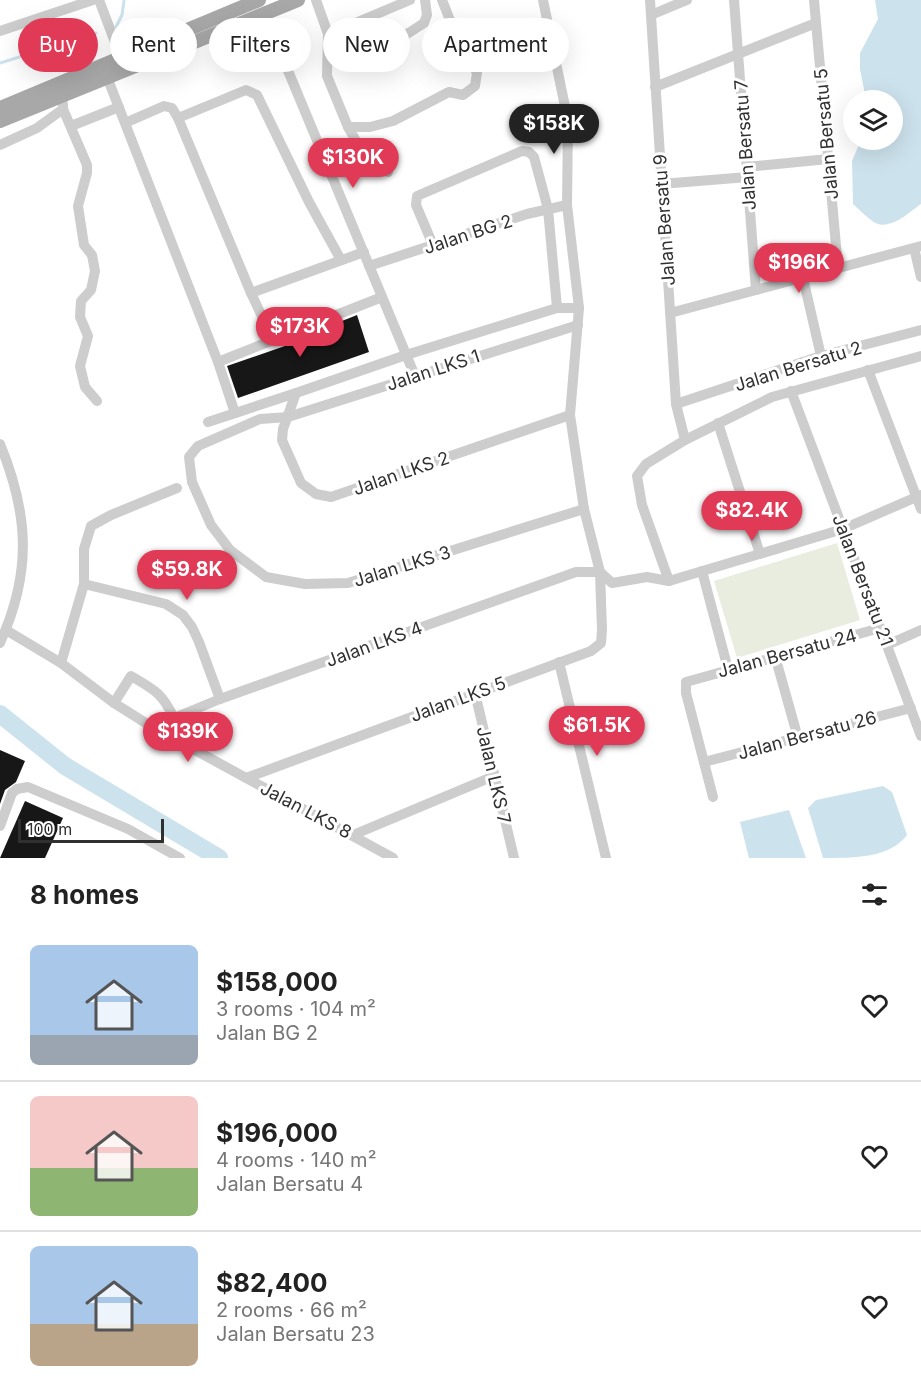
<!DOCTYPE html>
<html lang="en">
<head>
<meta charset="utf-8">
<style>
	:root { --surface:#fff; --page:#f6f6f6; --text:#222; --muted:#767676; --line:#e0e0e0; --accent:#e03a56 }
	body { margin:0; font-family:Inter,sans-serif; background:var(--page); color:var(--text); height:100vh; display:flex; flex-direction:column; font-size:22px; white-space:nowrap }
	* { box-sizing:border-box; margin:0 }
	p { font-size:20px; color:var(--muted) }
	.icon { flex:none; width:33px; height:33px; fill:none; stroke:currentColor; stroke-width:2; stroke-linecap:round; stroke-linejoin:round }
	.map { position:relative; height:858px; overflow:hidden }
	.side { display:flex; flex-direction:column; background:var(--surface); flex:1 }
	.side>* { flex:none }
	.top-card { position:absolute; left:18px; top:18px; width:600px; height:54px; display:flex; gap:12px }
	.controls { position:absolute; left:843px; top:90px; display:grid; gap:12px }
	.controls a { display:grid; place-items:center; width:60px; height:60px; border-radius:50%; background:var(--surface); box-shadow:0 6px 24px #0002; font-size:30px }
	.scale { position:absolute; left:18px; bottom:15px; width:146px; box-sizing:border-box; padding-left:6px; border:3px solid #303030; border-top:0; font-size:16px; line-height:21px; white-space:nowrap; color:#303030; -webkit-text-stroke:4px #fff; paint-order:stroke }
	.price { position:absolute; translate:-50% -51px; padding:0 14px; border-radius:21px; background:var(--accent); color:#fff; font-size:20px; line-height:39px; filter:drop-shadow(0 2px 3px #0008) }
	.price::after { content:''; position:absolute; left:50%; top:36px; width:18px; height:14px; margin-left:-9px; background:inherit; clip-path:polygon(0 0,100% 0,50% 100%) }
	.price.active { background:#222; color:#fff }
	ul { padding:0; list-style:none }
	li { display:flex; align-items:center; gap:18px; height:150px; padding:0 30px }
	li+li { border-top:2px solid var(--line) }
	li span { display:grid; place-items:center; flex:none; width:168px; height:120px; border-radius:9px; color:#555 }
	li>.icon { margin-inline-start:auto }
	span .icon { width:72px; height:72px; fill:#fffc; stroke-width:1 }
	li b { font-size:26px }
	h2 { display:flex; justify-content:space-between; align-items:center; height:72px; padding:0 30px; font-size:26px }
	.chip { padding:0 21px; border-radius:27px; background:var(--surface); box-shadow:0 6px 24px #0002; font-size:21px; line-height:54px }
	.chip.active { background:var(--accent); color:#fff }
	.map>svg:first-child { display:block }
	.green { fill:#e8eddf }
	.water { fill:#cce2ec }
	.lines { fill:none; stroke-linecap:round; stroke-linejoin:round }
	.stream { stroke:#cce2ec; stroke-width:3 }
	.river { stroke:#cce2ec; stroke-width:18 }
	.building { fill:#171717 }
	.minor { stroke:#cdcdcd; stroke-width:10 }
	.major { stroke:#a8a8a8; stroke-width:14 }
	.labels { text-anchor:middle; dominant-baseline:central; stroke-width:6; stroke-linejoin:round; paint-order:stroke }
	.street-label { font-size:18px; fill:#303030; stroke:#fff }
</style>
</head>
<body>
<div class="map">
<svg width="921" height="858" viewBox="0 0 921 858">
	<rect width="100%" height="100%" fill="#fff"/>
	<polygon class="green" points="837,543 860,620 737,658 714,581"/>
	<g class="water">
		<path d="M875,0h46v204c-13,9 -34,30 -50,16 -7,-5 -12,-11 -18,-16l-1,-43 9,-21h31v-40h-26l-6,-31v-16l18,-34z"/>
		<path d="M883,786l9,6 15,43c-17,23 -53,23 -84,23l-15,-50 8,-8z"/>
		<polygon points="789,810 806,858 749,858 740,822"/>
	</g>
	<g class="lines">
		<g class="stream">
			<polyline points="116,27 122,15 124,1"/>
			<polyline points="0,63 96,33"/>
		</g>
		<polyline class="river" points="0,714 65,766 219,858"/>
	</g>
	<g class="building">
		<polygon points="357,315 369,352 238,398 227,366 308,338 307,335"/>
		<polygon points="0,750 25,761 16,782 5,790 0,804"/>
		<polygon points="25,801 63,818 45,858 0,858"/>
	</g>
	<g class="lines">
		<g class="minor">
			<polyline points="99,0 121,58"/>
			<polyline points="316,0 328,34 327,76 348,127 370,127 393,121 449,92 463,95 475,86 477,73 472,63 461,48 442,0"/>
			<polyline points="650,0 676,404 685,440"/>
			<polyline points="734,0 756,290"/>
			<polyline points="814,0 838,268"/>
			<polyline points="264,13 415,376"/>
			<polyline points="651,15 687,0"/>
			<path d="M339,29c30,33 54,14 85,-6l3,-8 -2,-15"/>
			<polyline points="0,31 93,0"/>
			<polyline points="334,32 410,0"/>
			<polyline points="107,77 218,362 273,340 251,293 178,118 172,108 164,106 125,123"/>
			<polyline points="655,87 816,23"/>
			<polyline points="63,109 87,165 87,173 78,206 84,245 92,255 95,271 91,290 81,301 80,317 88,336 80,366 85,387 97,401"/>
			<polyline points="178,118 246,90 257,95 309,202 341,260"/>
			<polyline points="71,126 119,107"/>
			<polyline points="348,127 366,158 388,172"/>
			<polyline points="0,145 37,128 63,109 63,104"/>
			<polyline points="747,167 828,159"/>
			<polyline points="661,184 748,177"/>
			<polyline points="433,245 416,205 417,196 522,151 529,152 534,157 548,209 557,308"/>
			<polyline points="914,248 921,277"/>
			<polyline points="369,266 527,214 567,205"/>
			<polyline points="803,278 821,356"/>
			<polyline points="251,293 364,252"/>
			<polyline points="670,313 921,246"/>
			<polyline points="578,325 288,417 260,419 198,446 189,457 192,482 211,525 230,550 266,577 305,584 348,583 584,509"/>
			<polyline points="273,340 382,297"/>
			<polyline points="218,362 235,413"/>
			<polyline points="868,370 921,509"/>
			<polyline points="791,391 921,736"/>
			<polyline points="676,404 821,356 921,330"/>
			<polyline points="570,415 331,497 316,494 301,483 282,440 283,429 296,393 406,355 557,308 579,308"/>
			<polyline points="208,422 296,393"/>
			<polyline points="718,423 760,554"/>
			<path d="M0,444c29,71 32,128 0,199"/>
			<polyline points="702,571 728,669"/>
			<polyline points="600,572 612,583 647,577 669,581 843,529 921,495"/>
			<polyline points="669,581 642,505 637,476 646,464 685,440 772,397 921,356"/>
			<polyline points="84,584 166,604 183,615 192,627 199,642 220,699"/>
			<polyline points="6,630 61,663 114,703 149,725 393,858"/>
			<polyline points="887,645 921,630"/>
			<polyline points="775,656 798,738"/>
			<polyline points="559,662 606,858"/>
			<polyline points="61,663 84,584 84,549 91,526 111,515 177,488"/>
			<polyline points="475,693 514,858"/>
			<path d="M114,703l17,-27c24,14 31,17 43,42"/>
			<polyline points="149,725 174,718 220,699 576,572 600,572"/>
			<polyline points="704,762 911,708"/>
			<polyline points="246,778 591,651 601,643 602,630 600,572 584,509 570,415 579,308 567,205 568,121 543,0"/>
			<polyline points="713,797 686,693 686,682 880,628"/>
			<polyline points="0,826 12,793 17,789 28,787 128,829 180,858"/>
			<polyline points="353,835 494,776"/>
		</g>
		<g class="major">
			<polyline points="0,108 259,0"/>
			<polyline points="0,121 298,0"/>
		</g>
	</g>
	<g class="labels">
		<g class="street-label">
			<text transform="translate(826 134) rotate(-95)">Jalan Bersatu 5</text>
			<text transform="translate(745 145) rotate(-94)">Jalan Bersatu 7</text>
			<text transform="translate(664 220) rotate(-94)">Jalan Bersatu 9</text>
			<text transform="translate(468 234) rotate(-18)">Jalan BG 2</text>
			<text transform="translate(798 366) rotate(-17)">Jalan Bersatu 2</text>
			<text transform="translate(433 370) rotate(-18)">Jalan LKS 1</text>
			<text transform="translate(401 473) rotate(-19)">Jalan LKS 2</text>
			<text transform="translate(402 566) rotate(-17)">Jalan LKS 3</text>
			<text transform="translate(863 580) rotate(69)">Jalan Bersatu 21</text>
			<text transform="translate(374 644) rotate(-20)">Jalan LKS 4</text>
			<text transform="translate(787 653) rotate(-15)">Jalan Bersatu 24</text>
			<text transform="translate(458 699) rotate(-20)">Jalan LKS 5</text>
			<text transform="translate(807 735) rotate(-15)">Jalan Bersatu 26</text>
			<text transform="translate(494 775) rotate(77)">Jalan LKS 7</text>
			<text transform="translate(306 810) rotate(28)">Jalan LKS 8</text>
		</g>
	</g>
</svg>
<div class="controls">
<a><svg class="icon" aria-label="layers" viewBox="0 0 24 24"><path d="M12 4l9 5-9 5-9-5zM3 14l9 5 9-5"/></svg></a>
</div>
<div class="scale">100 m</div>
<b class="price active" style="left:554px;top:155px">$158K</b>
<b class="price" style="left:353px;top:189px">$130K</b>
<b class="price" style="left:799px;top:294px">$196K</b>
<b class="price" style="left:300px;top:358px">$173K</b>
<b class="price" style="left:752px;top:542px">$82.4K</b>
<b class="price" style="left:187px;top:601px">$59.8K</b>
<b class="price" style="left:597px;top:757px">$61.5K</b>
<b class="price" style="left:188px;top:763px">$139K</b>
<div class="top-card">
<a class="chip active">Buy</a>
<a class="chip">Rent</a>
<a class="chip">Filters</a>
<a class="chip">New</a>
<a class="chip">Apartment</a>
</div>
</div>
<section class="side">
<h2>8 homes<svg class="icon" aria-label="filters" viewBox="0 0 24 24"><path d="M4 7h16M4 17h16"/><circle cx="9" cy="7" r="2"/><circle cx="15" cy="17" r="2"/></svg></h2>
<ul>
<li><span style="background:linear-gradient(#a9c7e8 75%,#9aa5b1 0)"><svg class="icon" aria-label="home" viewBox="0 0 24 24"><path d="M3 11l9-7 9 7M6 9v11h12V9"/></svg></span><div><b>$158,000</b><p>3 rooms · 104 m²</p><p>Jalan BG 2</p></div><svg class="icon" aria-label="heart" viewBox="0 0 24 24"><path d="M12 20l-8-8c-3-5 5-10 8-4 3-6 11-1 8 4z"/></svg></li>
<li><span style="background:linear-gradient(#f6c9c9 60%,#8fb573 0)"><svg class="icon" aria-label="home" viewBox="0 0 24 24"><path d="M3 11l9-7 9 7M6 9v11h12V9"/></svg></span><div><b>$196,000</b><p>4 rooms · 140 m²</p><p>Jalan Bersatu 4</p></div><svg class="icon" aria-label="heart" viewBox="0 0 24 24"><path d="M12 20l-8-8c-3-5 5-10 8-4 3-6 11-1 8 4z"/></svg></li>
<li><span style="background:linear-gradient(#a9c7e8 65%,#b9a48a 0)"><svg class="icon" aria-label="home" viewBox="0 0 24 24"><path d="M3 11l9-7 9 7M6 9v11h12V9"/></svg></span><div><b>$82,400</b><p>2 rooms · 66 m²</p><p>Jalan Bersatu 23</p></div><svg class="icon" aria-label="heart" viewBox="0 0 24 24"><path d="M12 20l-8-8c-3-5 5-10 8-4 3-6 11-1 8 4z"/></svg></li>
</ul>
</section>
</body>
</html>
